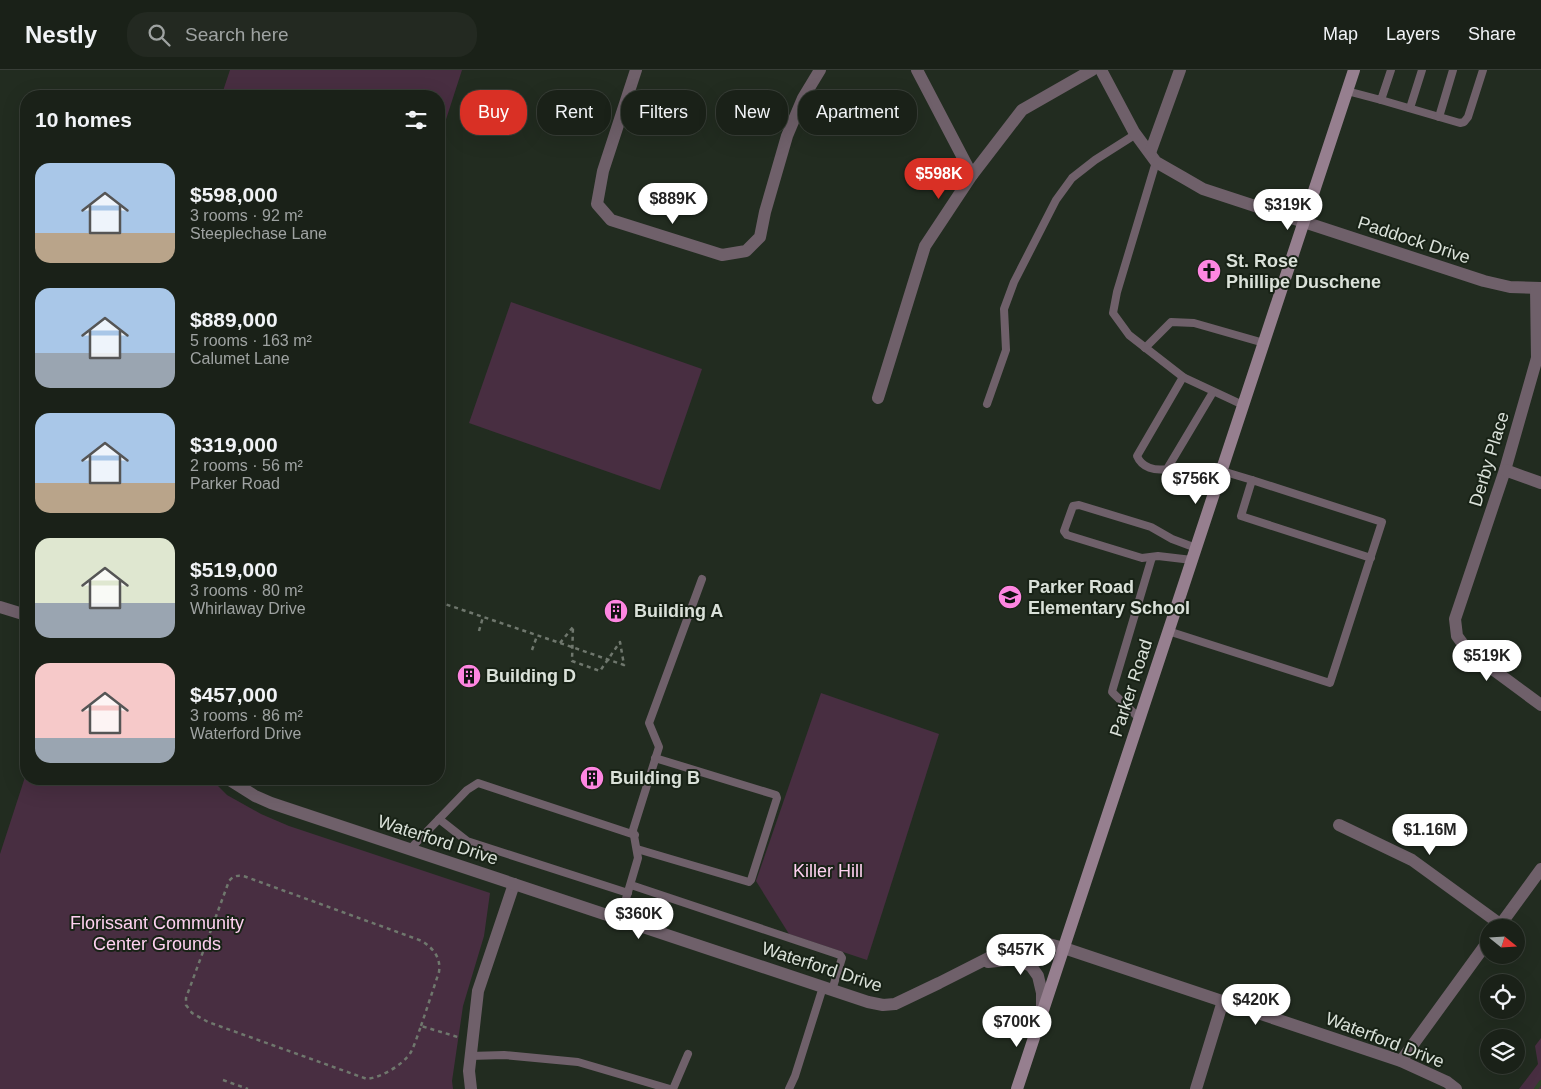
<!DOCTYPE html>
<html lang="en">
<head>
<meta charset="utf-8">
<style>
	:root { --surface:#1a2118; --page:#232921; --text:#f1f3f6; --muted:#9fa3a2; --line:#383e37; --accent:#d93025 }
	body { margin:0; font-family:Helvetica,sans-serif; background:var(--page); color:var(--text); height:100vh; display:flex; flex-direction:column; font-size:19px; white-space:nowrap }
	* { box-sizing:border-box; margin:0 }
	p { font-size:16px; color:var(--muted) }
	.icon { flex:none; width:28px; height:28px; fill:none; stroke:currentColor; stroke-width:2; stroke-linecap:round; stroke-linejoin:round }
	.map { position:relative; flex:1; overflow:hidden }
	.details { position:absolute; left:20px; top:20px; width:425px; height:695px; display:flex; flex-direction:column; background:var(--surface); border-radius:20px; box-shadow:0 5px 20px #0002,0 0 0 1px var(--line) }
	.details>* { flex:none }
	.hud { position:absolute; left:460px; top:20px; width:475px; height:45px; display:flex; gap:10px }
	.needle { width:32px; rotate:108deg }
	.tools { position:absolute; left:1480px; top:849px; display:grid; gap:10px }
	.tools a { display:grid; place-items:center; width:45px; height:45px; border-radius:50%; background:var(--surface); box-shadow:0 5px 20px #0002,0 0 0 1px var(--line); font-size:25px }
	.price { position:absolute; translate:-50% -42px; padding:0 11px; border-radius:18px; background:#fff; color:#222; font-size:16px; line-height:32px; filter:drop-shadow(0 1px 2px #0008) }
	.price::after { content:''; position:absolute; left:50%; top:30px; width:15px; height:11px; margin-left:-8px; background:inherit; clip-path:polygon(0 0,100% 0,50% 100%) }
	.price.active { background:var(--accent); color:#fff }
	ul { padding:0; list-style:none }
	li { display:flex; align-items:center; gap:15px; height:125px; padding:0 15px }
	li span { display:grid; place-items:center; flex:none; width:140px; height:100px; border-radius:15px; color:#555 }
	li>.icon { margin-inline-start:auto }
	span .icon { width:60px; height:60px; fill:#fffc; stroke-width:1 }
	li b { font-size:21px }
	h2 { display:flex; justify-content:space-between; align-items:center; height:60px; padding:0 15px; font-size:21px }
	.pill { padding:0 18px; border-radius:20px; background:var(--surface); box-shadow:0 5px 20px #0002,0 0 0 1px var(--line); font-size:18px; line-height:45px }
	.pill.active { background:var(--accent); color:#fff }
	header { display:flex; align-items:center; gap:30px; box-sizing:border-box; height:70px; padding:0 25px; background:var(--surface); border-bottom:1px solid var(--line) }
	header strong { font-size:24px }
	nav { display:flex; gap:28px; margin-inline-start:auto; font-size:18px }
	.search { width:350px; height:45px; background:var(--page); display:flex; align-items:center; gap:12px; box-sizing:border-box; padding:0 18px; border-radius:20px; color:var(--muted); font-size:19px }
	.map>svg:first-child { display:block }
	.green { fill:#482e41 }
	.lines { fill:none; stroke-linecap:round; stroke-linejoin:round }
	.stream { stroke:#2d4328; stroke-width:4 }
	.path { stroke:#6f776d; stroke-width:2.5; stroke-dasharray:4 4; stroke-linecap:butt }
	.service { stroke:#6f606a; stroke-width:8 }
	.minor { stroke:#6f606a; stroke-width:12 }
	.tertiary { stroke:#6f606a; stroke-width:12 }
	.secondary { stroke:#967f8f; stroke-width:12 }
	.labels { text-anchor:middle; dominant-baseline:central; stroke-width:4; stroke-linejoin:round; paint-order:stroke }
	.street-label { font-size:18px; fill:#dae1d9; stroke:#182216 }
	.poi-label { font-size:18px; font-weight:bold; fill:#dae1d9; stroke:#182216; text-anchor:start }
	.park-label { font-size:18px; fill:#ffd1f1; stroke:#182216 }
</style>
</head>
<body>
<header>
<strong>Nestly</strong>
<div class="search"><svg class="icon" aria-label="search" viewBox="0 0 24 24"><circle cx="10" cy="10" r="6"/><path d="M15 15l6 6"/></svg>Search here</div>
<nav><a>Map</a><a>Layers</a><a>Share</a></nav>
</header>
<div class="map">
<svg width="1541" height="1019" viewBox="0 0 1541 1019">
	<rect width="100%" height="100%" fill="#222c20"/>
	<g class="green">
		<polygon points="230,0 462,0 439,71 439,26 230,26 222,24"/>
		<polygon points="511,232 702,299 660,420 469,353"/>
		<polygon points="821,623 939,664 867,890 789,864 756,811"/>
		<polygon points="26,704 26,709 211,709 227,725 261,744 289,756 490,823 484,866 463,936 452,1011 453,1019 0,1019 0,784"/>
		<polygon points="1541,968 1541,1019 1519,1019 1538,994 1535,976"/>
	</g>
	<g class="lines">
		<polyline class="stream" points="1536,1019 1541,1012"/>
		<g class="path">
			<path d="M439,532l121,41c21,7 43,15 64,22l-4,-23 -20,29 -28,-10 1,-35"/>
			<polyline points="479,561 483,547"/>
			<polyline points="560,573 573,557"/>
			<polyline points="532,580 537,566"/>
			<path d="M421,956l18,-54c2,-14 -5,-23 -17,-31l-173,-63c-8,-3 -14,-4 -20,3l-43,117v7l6,8 16,9 159,57c15,-2 36,-14 44,-27 4,-8 7,-18 10,-26l40,12"/>
			<polyline points="223,1010 248,1019"/>
		</g>
		<g class="service">
			<polyline points="1347,21 1381,30 1391,0"/>
			<polyline points="1381,30 1460,53 1464,52 1468,47 1483,0"/>
			<polyline points="1410,38 1422,0"/>
			<polyline points="1439,47 1453,0"/>
			<polyline points="1156,92 1117,222 1113,243 1129,265 1183,307 1243,335"/>
			<polyline points="1145,278 1171,252 1194,253 1264,273"/>
			<path d="M1183,307l-46,79c5,12 18,15 30,13l46,-77"/>
			<polyline points="987,334 1006,280 1004,239 1014,212 1056,130 1072,108 1095,90 1136,64"/>
			<polyline points="1222,401 1252,410"/>
			<polyline points="1192,490 1158,486 1142,488 1067,465 1064,461 1073,436 1079,435 1151,457 1172,469 1196,478"/>
			<polyline points="1168,561 1330,613 1382,452 1252,410 1241,446 1371,488"/>
			<polyline points="1140,649 1114,624 1112,622 1113,618 1152,487"/>
			<polyline points="439,749 467,771 628,823"/>
			<polyline points="410,779 467,720 478,713 635,765"/>
			<polyline points="637,779 749,812 751,810 777,728 776,725 655,688"/>
			<polyline points="631,815 840,885 842,888 832,920"/>
			<polyline points="620,849 638,788 633,760 659,677 649,653 702,509"/>
			<polyline points="470,986 504,985 578,992 670,1019"/>
			<polyline points="673,1019 688,984"/>
			<polyline points="789,1019 795,1006 823,917"/>
		</g>
		<g class="minor">
			<polyline points="636,0 603,101 597,134 611,150 722,185 746,181 760,167 765,142 787,66 803,28 820,0"/>
			<polyline points="917,0 972,105"/>
			<polyline points="1101,0 1134,62 1156,92 1184,108 1203,119 1484,211 1510,217 1541,218"/>
			<polyline points="1150,83 1180,0"/>
			<polyline points="1536,219 1537,288 1505,400 1455,549 1457,566 1468,581 1541,635"/>
			<polyline points="878,328 925,176 972,105 1022,40 1092,0"/>
			<polyline points="1505,400 1541,413"/>
			<polyline points="1339,755 1412,790 1500,854"/>
			<polyline points="1498,858 1541,799"/>
			<polyline points="1401,991 1489,870"/>
			<polyline points="471,1019 469,1001 478,921 514,814"/>
			<polyline points="1196,1019 1223,931"/>
		</g>
		<g class="tertiary">
			<polyline points="0,537 26,545"/>
			<polyline points="228,709 255,726 271,733 868,932 883,935 895,934 939,913 1022,871 1037,871 1064,878 1401,991 1447,1012 1456,1019"/>
			<polyline points="988,892 1016,889 1031,896 1038,906 1042,923 1042,939"/>
		</g>
		<polyline class="secondary" points="1017,1019 1354,0"/>
	</g>
	<defs>
		<g id="church-disc" transform="scale(1.25)"><circle r="9.5" fill="#fe86e1" stroke="#182216"/><path d="M-1.2-6h2.4v3.5h3.3v2.4h-3.3V6h-2.4V-.1h-3.3v-2.4h3.3Z" fill="#111"/></g>
		<g id="school-disc" transform="scale(1.25)"><circle r="9.5" fill="#fe86e1" stroke="#182216"/><path d="M0-5L7-2L0 1L-7-2ZM-4 1L0 2.5L4 1V4Q0 6-4 4Z" fill="#111"/></g>
		<g id="building-disc" transform="scale(1.25)"><circle r="9.5" fill="#fe86e1" stroke="#182216"/><path d="M-4-6H4V6H1V3H-1V6H-4ZM-2.5-4.3h1.7v1.8h-1.7ZM.8-4.3h1.7v1.8H.8ZM-2.5-1h1.7V.8h-1.7ZM.8-1h1.7V.8H.8Z" fill="#111"/></g>
	</defs>
	<g fill-rule="evenodd">
		<use href="#church-disc" x="1209" y="201"/>
		<use href="#school-disc" x="1010" y="527"/>
		<use href="#building-disc" x="616" y="541"/>
		<use href="#building-disc" x="469" y="606"/>
		<use href="#building-disc" x="592" y="708"/>
	</g>
	<g class="labels">
		<g class="street-label">
			<text transform="translate(1414 170) rotate(18)">Paddock Drive</text>
			<text transform="translate(1489 389) rotate(-73)">Derby Place</text>
			<text transform="translate(1131 618) rotate(-72)">Parker Road</text>
			<text transform="translate(438 770) rotate(18)">Waterford Drive</text>
			<text transform="translate(822 897) rotate(18)">Waterford Drive</text>
			<text transform="translate(1385 970) rotate(21)">Waterford Drive</text>
		</g>
		<g class="poi-label">
			<text x="1226" y="191">St. Rose<tspan x="1226" dy="21">Phillipe Duschene</tspan></text>
			<text x="1028" y="517">Parker Road<tspan x="1028" dy="21">Elementary School</tspan></text>
			<text x="634" y="541">Building A</text>
			<text x="486" y="606">Building D</text>
			<text x="610" y="708">Building B</text>
		</g>
		<g class="park-label">
			<text x="828" y="801">Killer Hill</text>
			<text x="157" y="853">Florissant Community<tspan x="157" dy="21">Center Grounds</tspan></text>
		</g>
	</g>
</svg>
<div class="tools">
<a><svg class="needle" viewBox="-14 -14 28 28"><path d="M0-13l5 13h-10z" fill="#e53935"/><path d="M0 13l5-13h-10z" fill="#9fa3a2"/></svg></a>
<a><svg class="icon" aria-label="locate" viewBox="0 0 24 24"><circle cx="12" cy="12" r="6"/><path d="M12 2v4M12 18v4M2 12h4M18 12h4"/></svg></a>
<a><svg class="icon" aria-label="layers" viewBox="0 0 24 24"><path d="M12 4l9 5-9 5-9-5zM3 14l9 5 9-5"/></svg></a>
</div>
<b class="price active" style="left:939px;top:130px">$598K</b>
<b class="price" style="left:673px;top:155px">$889K</b>
<b class="price" style="left:1288px;top:161px">$319K</b>
<b class="price" style="left:1196px;top:435px">$756K</b>
<b class="price" style="left:1487px;top:612px">$519K</b>
<b class="price" style="left:1430px;top:786px">$1.16M</b>
<b class="price" style="left:639px;top:870px">$360K</b>
<b class="price" style="left:1021px;top:906px">$457K</b>
<b class="price" style="left:1256px;top:956px">$420K</b>
<b class="price" style="left:1017px;top:978px">$700K</b>
<div class="hud">
<a class="pill active">Buy</a>
<a class="pill">Rent</a>
<a class="pill">Filters</a>
<a class="pill">New</a>
<a class="pill">Apartment</a>
</div>
<section class="details">
<h2>10 homes<svg class="icon" aria-label="filters" viewBox="0 0 24 24"><path d="M4 7h16M4 17h16"/><circle cx="9" cy="7" r="2"/><circle cx="15" cy="17" r="2"/></svg></h2>
<ul>
<li><span style="background:linear-gradient(#a9c7e8 70%,#b9a48a 0)"><svg class="icon" aria-label="home" viewBox="0 0 24 24"><path d="M3 11l9-7 9 7M6 9v11h12V9"/></svg></span><div><b>$598,000</b><p>3 rooms · 92 m²</p><p>Steeplechase Lane</p></div></li>
<li><span style="background:linear-gradient(#a9c7e8 65%,#9aa5b1 0)"><svg class="icon" aria-label="home" viewBox="0 0 24 24"><path d="M3 11l9-7 9 7M6 9v11h12V9"/></svg></span><div><b>$889,000</b><p>5 rooms · 163 m²</p><p>Calumet Lane</p></div></li>
<li><span style="background:linear-gradient(#a9c7e8 70%,#b9a48a 0)"><svg class="icon" aria-label="home" viewBox="0 0 24 24"><path d="M3 11l9-7 9 7M6 9v11h12V9"/></svg></span><div><b>$319,000</b><p>2 rooms · 56 m²</p><p>Parker Road</p></div></li>
<li><span style="background:linear-gradient(#dfe7d0 65%,#9aa5b1 0)"><svg class="icon" aria-label="home" viewBox="0 0 24 24"><path d="M3 11l9-7 9 7M6 9v11h12V9"/></svg></span><div><b>$519,000</b><p>3 rooms · 80 m²</p><p>Whirlaway Drive</p></div></li>
<li><span style="background:linear-gradient(#f6c9c9 75%,#9aa5b1 0)"><svg class="icon" aria-label="home" viewBox="0 0 24 24"><path d="M3 11l9-7 9 7M6 9v11h12V9"/></svg></span><div><b>$457,000</b><p>3 rooms · 86 m²</p><p>Waterford Drive</p></div></li>
</ul>
</section>
</div>
</body>
</html>
